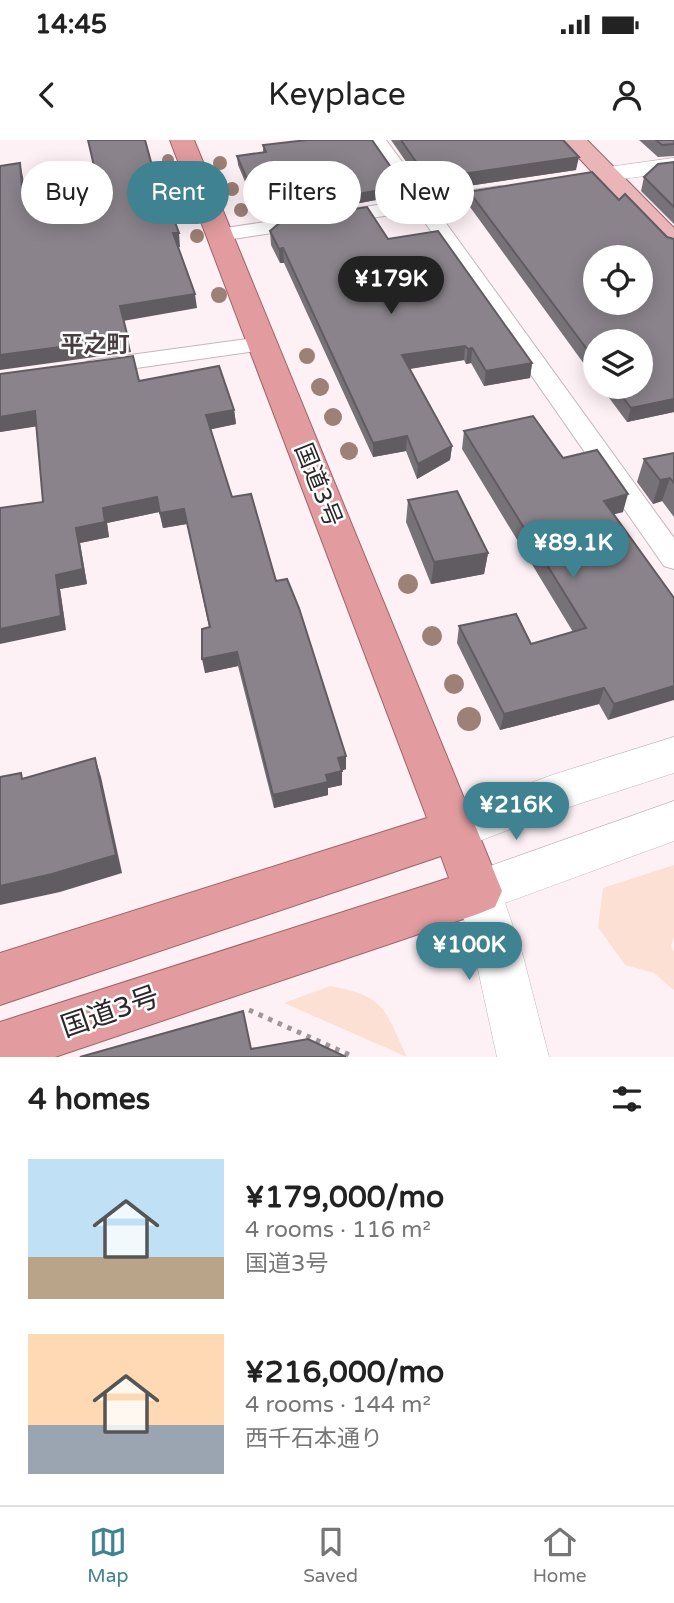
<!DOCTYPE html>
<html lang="en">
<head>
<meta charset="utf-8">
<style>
	:root { --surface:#fff; --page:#f2f2f2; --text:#222; --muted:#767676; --line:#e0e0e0; --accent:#3f8292 }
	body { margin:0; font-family:"Varela Round","Noto Sans JP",sans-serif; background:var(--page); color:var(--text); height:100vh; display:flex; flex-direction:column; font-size:26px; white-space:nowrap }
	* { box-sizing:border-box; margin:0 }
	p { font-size:23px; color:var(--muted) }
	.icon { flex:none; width:38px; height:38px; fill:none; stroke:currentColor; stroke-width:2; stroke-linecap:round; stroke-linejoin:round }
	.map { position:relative; height:917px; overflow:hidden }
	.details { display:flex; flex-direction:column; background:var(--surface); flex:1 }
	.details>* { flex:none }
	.guide { position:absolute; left:21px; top:21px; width:634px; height:63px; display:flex; gap:14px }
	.tools { position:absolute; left:583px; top:105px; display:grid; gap:14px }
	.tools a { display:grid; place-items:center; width:70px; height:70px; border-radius:50%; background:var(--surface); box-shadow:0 4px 18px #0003; font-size:35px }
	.price { position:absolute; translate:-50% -60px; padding:0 16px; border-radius:24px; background:var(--accent); color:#fff; font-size:23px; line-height:46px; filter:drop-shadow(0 2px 4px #0008) }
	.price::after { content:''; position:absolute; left:50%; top:42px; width:21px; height:16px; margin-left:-10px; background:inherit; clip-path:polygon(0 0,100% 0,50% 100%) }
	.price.on { background:#222; color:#fff }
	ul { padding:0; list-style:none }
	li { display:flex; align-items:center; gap:21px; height:175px; padding:0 28px }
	li span { display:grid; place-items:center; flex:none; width:196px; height:140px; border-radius:0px; color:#555 }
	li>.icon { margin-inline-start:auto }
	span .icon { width:84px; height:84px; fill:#fffc; stroke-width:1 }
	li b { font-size:30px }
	h2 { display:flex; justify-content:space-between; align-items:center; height:84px; padding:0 28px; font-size:30px }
	.chip { padding:0 24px; border-radius:32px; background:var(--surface); box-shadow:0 4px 18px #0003; font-size:24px; line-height:63px }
	.chip.on { background:var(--accent); color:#fff }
	.status { display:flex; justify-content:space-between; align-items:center; height:49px; padding:0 35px; background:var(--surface); direction:ltr }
	.status svg { height:19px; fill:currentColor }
	header { display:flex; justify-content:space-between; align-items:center; height:91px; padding:0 28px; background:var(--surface); font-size:32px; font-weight:600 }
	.tab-bar { display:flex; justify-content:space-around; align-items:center; height:98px; border-top:2px solid var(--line); background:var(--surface); font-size:19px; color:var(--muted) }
	.tab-bar a { display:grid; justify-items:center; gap:4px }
	.tab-bar .on { color:var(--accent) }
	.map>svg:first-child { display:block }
	.green { fill:#fde0d4 }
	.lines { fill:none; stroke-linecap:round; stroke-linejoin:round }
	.minor-casing { stroke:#c3b7bc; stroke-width:2 }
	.tertiary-casing { stroke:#c3b7bc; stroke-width:1 }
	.primary-casing { stroke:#9d6366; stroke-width:2 }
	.trunk-casing { stroke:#9d6366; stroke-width:2 }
	.path { stroke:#a0979b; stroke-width:5; stroke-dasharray:4.5 6; stroke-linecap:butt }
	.minor { fill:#fff; fill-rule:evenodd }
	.tertiary { fill:#fff; fill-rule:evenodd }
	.primary { fill:#e9b5b7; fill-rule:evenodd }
	.trunk { fill:#e29c9f; fill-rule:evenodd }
	.tree { fill:#9d8076 }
	.wall { fill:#777178 }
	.shaded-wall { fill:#615c61 }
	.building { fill:#8a838b; stroke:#615c61; stroke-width:2; fill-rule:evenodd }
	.labels { text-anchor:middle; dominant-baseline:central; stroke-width:5; stroke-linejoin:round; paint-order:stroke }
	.far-quarter-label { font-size:23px; font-weight:bold; fill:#473d41; stroke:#fff }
	.street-label { font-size:24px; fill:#2c2729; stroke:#fff }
	.near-street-label { font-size:28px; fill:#2c2729; stroke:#fff }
</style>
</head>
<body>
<div class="status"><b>14:45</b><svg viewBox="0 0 49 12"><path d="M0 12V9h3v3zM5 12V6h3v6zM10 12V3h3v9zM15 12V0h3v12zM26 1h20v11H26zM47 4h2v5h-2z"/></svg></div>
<header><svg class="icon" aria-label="back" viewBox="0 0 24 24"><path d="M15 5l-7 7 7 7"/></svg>Keyplace<svg class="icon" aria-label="person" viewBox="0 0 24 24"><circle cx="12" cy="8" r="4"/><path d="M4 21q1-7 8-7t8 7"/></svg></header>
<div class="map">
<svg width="674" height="917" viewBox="0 0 674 917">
	<rect width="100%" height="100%" fill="#fef1f6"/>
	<g class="green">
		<polygon points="674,725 674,796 671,806 674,812 674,850 654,833 625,825 598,787 603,748"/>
		<path d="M330,846c56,10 54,23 77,71l-123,-54z"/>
	</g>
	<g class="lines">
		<g class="minor-casing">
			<g id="minor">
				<polygon points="368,0 386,0 428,57 500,46 507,48 510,52 507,56 435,68 674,398 674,429 664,426 417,71 219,101 212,99 209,95 212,91 219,89 410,60"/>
				<polygon points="262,197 270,199 274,204 270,209 94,234 86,232 82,227 86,222 94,220"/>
			</g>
		</g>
		<g class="tertiary-casing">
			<g id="tertiary">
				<polygon points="674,18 674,32 608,41 600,39 596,34 600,29 608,27"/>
				<polygon points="674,597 674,633 560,670 456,710 440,704 434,690 440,676 555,634"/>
				<polygon points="674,661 674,701 505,763 523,816 549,917 497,917 475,816 455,751 462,736"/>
			</g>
		</g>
		<g class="primary-casing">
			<polygon id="primary" points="562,0 587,0 674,88 674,111 665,109"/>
		</g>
		<g class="trunk-casing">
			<polygon id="trunk" points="170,0 194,0 502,751 495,767 478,774 55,917 0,917 0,882 449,738 441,716 0,865 0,813 427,678"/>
		</g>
		<polyline class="path" points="249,870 354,917"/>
		<use href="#minor" class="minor"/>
		<use href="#tertiary" class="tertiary"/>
		<use href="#primary" class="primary"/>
		<use href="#trunk" class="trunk"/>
	</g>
	<g class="tree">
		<circle cx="168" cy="20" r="6"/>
		<circle cx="220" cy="23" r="7"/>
		<circle cx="176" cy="41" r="7"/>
		<circle cx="232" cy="49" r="7"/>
		<circle cx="241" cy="70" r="7"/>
		<circle cx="188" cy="72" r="7"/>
		<circle cx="197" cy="96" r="7"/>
		<circle cx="219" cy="155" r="8"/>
		<circle cx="307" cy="216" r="8"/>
		<circle cx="320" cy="247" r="9"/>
		<circle cx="333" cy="277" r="9"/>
		<circle cx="349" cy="311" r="9"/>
		<circle cx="408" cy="444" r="10"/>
		<circle cx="432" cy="496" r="10"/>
		<circle cx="454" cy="544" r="10"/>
		<circle cx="469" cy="579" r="12"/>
	</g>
	<g class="wall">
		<polygon points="391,0 564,0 576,30 427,52"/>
		<polygon points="639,0 674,0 674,16 658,17"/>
		<polygon points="263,5 403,55 306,73 323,47 251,56 238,25 237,16 263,12"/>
		<polygon points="674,22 674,84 641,51 644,37"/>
		<polygon points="461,53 619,60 667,97 674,272 627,282 601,247 640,247 595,201 595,239 470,67 464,71 460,66"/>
		<polygon points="270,91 388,99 532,223 530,238 484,246 471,223 466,224 464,220 410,229 452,306 450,320 417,339 406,311 373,317 284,123 280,123 271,105"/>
		<polygon points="0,234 139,241 234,270 236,284 211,289 232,357 276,441 346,616 346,629 341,631 342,645 328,648 328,655 274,668 238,526 205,533 209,487 187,384 163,388 159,372 107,383 109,397 80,403 87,444 60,449 66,490 43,362 36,286 0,292"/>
		<polygon points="464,291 623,372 614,374 674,458 608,580 599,564 500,590 457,503 459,486 531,504 573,492 462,309"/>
		<polygon points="674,313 674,377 662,361 653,364 637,342 644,319"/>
		<polygon points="408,360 488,413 484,434 431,444 406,382"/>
	</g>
	<g class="shaded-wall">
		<polygon points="579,17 576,30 427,52 428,39"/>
		<polygon points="20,23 23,37 26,60 22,47"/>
		<polygon points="336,35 336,45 251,56 250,46"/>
		<polygon points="404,46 403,55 306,73 306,63"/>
		<polygon points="471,54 470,67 464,71 465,58"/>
		<polygon points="173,93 179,93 180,107 175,108"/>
		<polygon points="283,108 284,123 280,123 279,109"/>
		<polygon points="195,154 197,168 123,181 120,166"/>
		<polygon points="128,198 131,212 0,230 0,215"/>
		<polygon points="465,206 464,220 402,230 402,215"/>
		<polygon points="472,208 471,223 466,224 468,209"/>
		<polygon points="532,223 530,238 484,246 486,231"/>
		<polygon points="674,259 674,272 627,282 631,268"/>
		<polygon points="234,270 236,284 208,290 206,275"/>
		<polygon points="35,271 39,286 0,292 0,277"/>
		<polygon points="407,296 406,311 373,317 373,303"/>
		<polygon points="452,306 450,320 417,339 418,324"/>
		<polygon points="670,338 662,361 653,364 660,340"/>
		<polygon points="628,354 623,372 599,378 604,361"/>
		<polygon points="157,357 159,372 107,383 109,397 80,403 87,444 60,449 66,490 0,504 0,489 56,435 76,388 103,368"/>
		<polygon points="184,369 187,384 163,388 160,373"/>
		<polygon points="488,413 484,434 431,444 434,422"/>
		<polygon points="237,512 238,526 205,533 202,519"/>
		<polygon points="674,546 674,560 608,580 614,564"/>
		<polygon points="604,548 599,564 500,590 504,574"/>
		<polygon points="346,616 346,629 338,632 338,618"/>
		<polygon points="95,618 101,637 122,733 60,752 0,765 0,746"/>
		<polygon points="342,631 342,645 328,648 328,655 274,668 273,655 326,635"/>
	</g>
	<g class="building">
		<polygon points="88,0 145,0 163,66 169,66 179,93 173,93 195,154 120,166 128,198 0,215 0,26 20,23 22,47 97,39"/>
		<polygon points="307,0 372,0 404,46 306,63 336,35 250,46 237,16 266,12 263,5"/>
		<polygon points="401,0 563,0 579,17 428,39"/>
		<polygon points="656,0 674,0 674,4 662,5"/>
		<polygon points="674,22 674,67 644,37 658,24"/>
		<path d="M592,32l27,28 6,-6 42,43 7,2v160l-43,9 -16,-21h25v-46h-45v19l-124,-166 -6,4 -4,-5zM595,117h45v46h-45z"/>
		<polygon points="367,67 388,99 438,91 532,223 486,231 472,208 468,209 465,206 402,215 452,306 418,324 407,296 373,303 283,108 279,109 270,91 283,80"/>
		<polygon points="133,216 139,241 219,226 234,270 206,275 232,357 251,354 276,441 287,439 299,468 346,616 338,618 342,631 326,635 328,642 273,655 237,512 202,519 202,489 210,487 184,369 160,373 157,357 103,368 105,382 76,388 83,429 56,435 61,476 0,489 0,368 43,362 35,271 0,277 0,234"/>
		<polygon points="533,276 563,318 597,310 628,354 604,361 674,458 674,546 614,564 604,548 504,574 459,486 516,474 531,504 586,488 464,291"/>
		<polygon points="674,313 674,343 670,338 660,340 644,319"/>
		<polygon points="457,351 488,413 434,422 408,360"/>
		<polygon points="95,618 116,715 52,734 0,746 0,637 21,633 22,639"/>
		<polygon points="243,871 251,909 308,899 346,917 80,917"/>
	</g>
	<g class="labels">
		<g class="far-quarter-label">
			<text x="95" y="205">平之町</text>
		</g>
		<g class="street-label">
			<text transform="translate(318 345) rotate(68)">国道3号</text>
		</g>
		<g class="near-street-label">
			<text transform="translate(110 872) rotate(-19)">国道3号</text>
		</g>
	</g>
</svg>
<div class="tools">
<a><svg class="icon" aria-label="locate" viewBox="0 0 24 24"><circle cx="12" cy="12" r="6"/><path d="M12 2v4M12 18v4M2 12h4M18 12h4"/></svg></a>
<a><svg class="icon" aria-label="layers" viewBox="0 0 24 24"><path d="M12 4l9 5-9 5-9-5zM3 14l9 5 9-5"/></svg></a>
</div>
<b class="price on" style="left:391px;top:176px">¥179K</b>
<b class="price" style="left:573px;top:440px">¥89.1K</b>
<b class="price" style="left:516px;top:702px">¥216K</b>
<b class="price" style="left:469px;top:842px">¥100K</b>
<div class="guide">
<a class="chip">Buy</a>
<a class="chip on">Rent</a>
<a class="chip">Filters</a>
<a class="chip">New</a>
</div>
</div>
<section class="details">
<h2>4 homes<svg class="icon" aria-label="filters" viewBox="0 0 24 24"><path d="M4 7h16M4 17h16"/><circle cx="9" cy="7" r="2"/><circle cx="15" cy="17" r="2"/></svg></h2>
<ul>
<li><span style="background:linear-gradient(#bfe0f5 70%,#b9a48a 0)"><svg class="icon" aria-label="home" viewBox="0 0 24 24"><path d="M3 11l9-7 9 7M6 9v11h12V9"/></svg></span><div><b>¥179,000/mo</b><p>4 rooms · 116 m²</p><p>国道3号</p></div></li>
<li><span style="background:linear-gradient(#ffd9b3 65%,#9aa5b1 0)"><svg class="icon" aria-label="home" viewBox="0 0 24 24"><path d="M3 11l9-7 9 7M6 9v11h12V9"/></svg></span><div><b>¥216,000/mo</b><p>4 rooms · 144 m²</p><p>西千石本通り</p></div></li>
</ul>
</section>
<nav class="tab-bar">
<a class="on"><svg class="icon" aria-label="map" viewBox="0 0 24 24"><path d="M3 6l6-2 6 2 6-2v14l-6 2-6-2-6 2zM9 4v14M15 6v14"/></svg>Map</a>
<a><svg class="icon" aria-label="saved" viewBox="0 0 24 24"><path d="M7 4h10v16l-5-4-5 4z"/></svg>Saved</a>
<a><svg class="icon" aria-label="home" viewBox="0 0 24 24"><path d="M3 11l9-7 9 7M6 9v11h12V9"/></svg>Home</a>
</nav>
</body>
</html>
